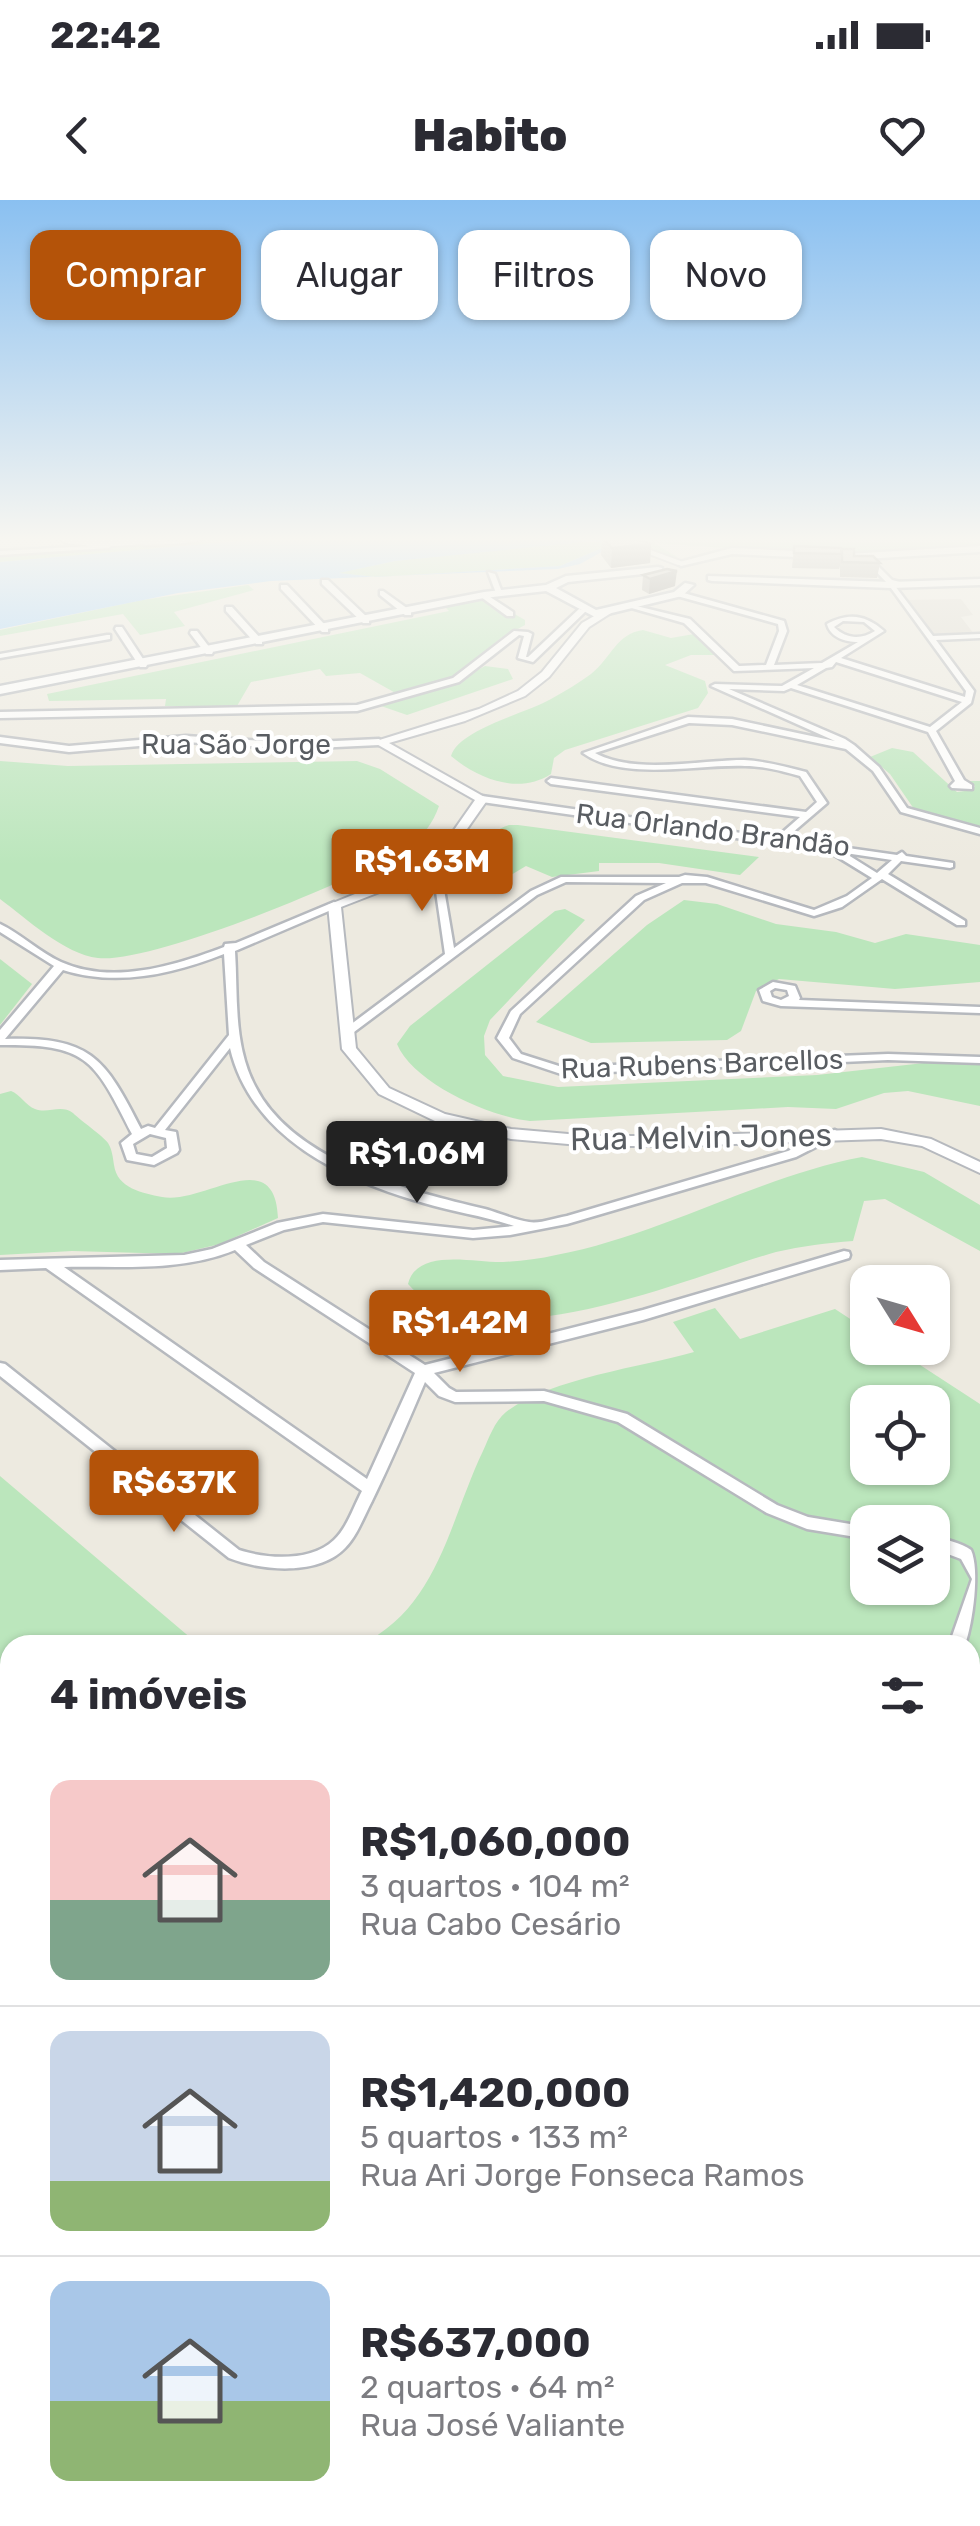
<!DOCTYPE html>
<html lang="pt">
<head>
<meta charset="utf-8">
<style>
	:root { --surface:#fff; --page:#f2f2f3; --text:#2b2b33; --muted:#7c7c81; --line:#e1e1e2; --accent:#b45309 }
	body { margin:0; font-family:Rubik,sans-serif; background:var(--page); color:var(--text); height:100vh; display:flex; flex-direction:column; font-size:38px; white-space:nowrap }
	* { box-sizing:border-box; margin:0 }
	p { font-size:32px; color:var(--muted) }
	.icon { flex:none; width:55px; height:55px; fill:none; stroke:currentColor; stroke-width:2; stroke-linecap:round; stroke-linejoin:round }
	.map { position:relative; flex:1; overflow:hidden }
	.sheet { position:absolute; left:0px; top:1435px; width:980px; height:892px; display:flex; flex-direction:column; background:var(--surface); border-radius:30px 30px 0 0; box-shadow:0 2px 8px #0004 }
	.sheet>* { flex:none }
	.hud { position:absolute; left:30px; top:30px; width:920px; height:90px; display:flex; gap:20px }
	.needle { width:65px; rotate:127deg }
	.fabs { position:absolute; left:850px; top:1065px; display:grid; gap:20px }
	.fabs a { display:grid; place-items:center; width:100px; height:100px; border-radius:20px; background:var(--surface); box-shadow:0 2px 8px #0004; font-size:50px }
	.price { position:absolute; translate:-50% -85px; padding:0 22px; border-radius:10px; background:var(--accent); color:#fff; font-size:32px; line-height:65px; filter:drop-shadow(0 2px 5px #0008) }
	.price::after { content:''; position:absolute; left:50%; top:60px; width:30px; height:22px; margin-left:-15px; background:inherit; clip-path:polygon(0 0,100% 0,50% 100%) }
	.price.active { background:#222; color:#fff }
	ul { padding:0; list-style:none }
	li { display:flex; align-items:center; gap:30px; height:250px; padding:0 50px }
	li+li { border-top:2px solid var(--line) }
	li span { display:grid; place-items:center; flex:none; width:280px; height:200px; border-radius:20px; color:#555 }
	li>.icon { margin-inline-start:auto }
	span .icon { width:120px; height:120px; fill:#fffc; stroke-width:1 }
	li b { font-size:42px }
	h2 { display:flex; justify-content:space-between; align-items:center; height:120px; padding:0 50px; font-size:42px }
	.chip { padding:0 35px; border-radius:20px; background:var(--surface); box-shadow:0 2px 8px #0004; font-size:35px; line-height:90px }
	.chip.active { background:var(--accent); color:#fff }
	.status { display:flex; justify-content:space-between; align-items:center; height:70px; padding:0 50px; background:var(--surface); direction:ltr }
	.status svg { height:28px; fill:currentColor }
	header { display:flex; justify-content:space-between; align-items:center; height:130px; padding:0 50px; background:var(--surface); font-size:45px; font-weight:800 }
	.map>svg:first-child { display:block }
	.education { fill:#ddd9cf }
	.green { fill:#bbe6bc; fill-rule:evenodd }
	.water { fill:#9ed2ff; fill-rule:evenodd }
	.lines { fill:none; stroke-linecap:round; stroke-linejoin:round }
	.minor-casing { stroke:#b6b9be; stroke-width:5 }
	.tertiary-casing { stroke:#b6b9be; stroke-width:4 }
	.secondary-casing { stroke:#b6bac0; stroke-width:5 }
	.minor { fill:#fff; fill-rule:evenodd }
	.tertiary { fill:#fff; fill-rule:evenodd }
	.secondary { fill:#fff; fill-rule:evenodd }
	.wall { fill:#aca9a3 }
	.shaded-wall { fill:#8c8984 }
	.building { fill:#c8c4bd; stroke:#8c8984; stroke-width:2.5 }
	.labels { text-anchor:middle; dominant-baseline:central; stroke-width:8; stroke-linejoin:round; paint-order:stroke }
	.far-street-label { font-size:28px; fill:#595d62; stroke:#fff }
	.street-label { font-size:32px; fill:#595d62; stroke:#fff }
</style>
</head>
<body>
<div class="status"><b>22:42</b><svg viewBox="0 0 49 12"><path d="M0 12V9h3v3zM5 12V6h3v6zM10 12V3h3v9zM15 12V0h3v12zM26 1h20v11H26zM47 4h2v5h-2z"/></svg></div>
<header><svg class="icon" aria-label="back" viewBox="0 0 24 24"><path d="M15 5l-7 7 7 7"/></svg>Habito<svg class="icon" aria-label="heart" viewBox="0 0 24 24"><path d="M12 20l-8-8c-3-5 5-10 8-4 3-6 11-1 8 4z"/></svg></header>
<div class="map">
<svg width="980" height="2326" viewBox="0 0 980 2326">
	<rect width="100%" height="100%" fill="#edeae0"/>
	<polygon class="education" points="961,399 973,415 961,417 974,434 934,437 907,400"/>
	<g class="green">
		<polygon points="210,340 249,340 0,362 0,357"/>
		<polygon points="623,340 980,340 980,349 869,358 654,343 677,357 673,357"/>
		<polygon points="579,341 602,343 602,348 560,366 376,377 337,373 395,361"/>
		<polygon points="248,385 254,390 174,412 185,426 140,435 123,414 0,436 0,430 142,400"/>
		<polygon points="485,397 525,420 525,425 501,438 457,475 399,495 360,473 326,476 320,469 251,482 237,506 165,506 166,499 49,501 47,494 449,411 445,407"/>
		<path d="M643,430l28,8 23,-4 21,21h-24l-26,10 40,16 3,12 -10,15 -133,42 -11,8 -3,16c-32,21 -73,5 -100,-18 8,-27 76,-43 100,-57 14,-8 28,-16 40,-25 21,-17 25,-40 52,-44z"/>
		<polygon points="485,466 508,469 513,479 407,515 381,506 452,484"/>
		<polygon points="892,548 913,552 957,592 972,590 975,586 969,581 980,581 980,630 914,609 890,574 870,557"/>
		<path d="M0,561l68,5 289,-5 23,8 59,37c-6,17 -16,31 -32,41 -48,32 -256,117 -309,111 -34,-4 -71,-39 -98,-59z"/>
		<path d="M509,625h9l241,32 -19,18 -81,-12h-60v8l-47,6 -26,-11 -45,27 -26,-1c-1,-25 31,-60 54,-67z"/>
		<polygon points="684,700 717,704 776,724 836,732 875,743 906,734 980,745 980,782 895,789 779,779 756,791 741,831 727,840 591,843 536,822 647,725"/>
		<path d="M565,709l20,11 -95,100 -6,16 1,19 18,21 55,11 259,-12 107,-12 56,1v42l-72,-15 -24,2 -48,16 -48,-2 -258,14c-40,-4 -117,-38 -133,-77l13,-18 145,-115z"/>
		<polygon points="0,759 32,784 0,825"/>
		<path d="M11,891c9,3 15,15 24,18 13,5 26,-5 38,4 7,7 30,23 35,30 4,6 5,15 6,22 3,23 28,28 48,32 42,8 113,-55 116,21l-58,26 -42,10 -106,-3 -72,4v-161z"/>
		<path d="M862,957l62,15 56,33v46l-95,-52 -21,2 -11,40c-26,2 -51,5 -77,11 -89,25 -292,117 -368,32 9,-37 67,-21 95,-22 18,-1 36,-3 53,-7 106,-20 201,-78 306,-98z"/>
		<path d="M715,1108l25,31 95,-30 32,21 1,18h26l86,56v1122h-980v-1050l199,169h-189v873h960v-873h-610c78,-37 89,-123 123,-194 6,-13 11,-29 23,-39 43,-33 135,-45 188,-60l-21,-30zM868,1202h64v66h-64zM868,1322h64v66h-64z"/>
	</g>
	<path class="water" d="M249,340h355l5,8 -29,16 -22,5 -287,12 -93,12 -178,36v-67zM593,341l9,2v5l-42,18 -184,11 -37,-4 56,-12z"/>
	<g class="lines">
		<g class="minor-casing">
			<g id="minor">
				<polygon points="189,340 186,343 145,345 141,343 145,341"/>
				<polygon points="111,345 109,348 0,355 0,351"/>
				<path d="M868,356l24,24 12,3v4l-9,-1 38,50 47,-2v4l-44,2 38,51 -3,12 -35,28 28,49 8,5v4l-20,-1 -2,-2 5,-5 -27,-49 -137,-44 -7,3 -55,-2 116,50 9,6 25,22 28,41 73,20v6l-79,-22 -28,-41 -27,-22 -114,-24 -43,-2 -94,30c41,22 104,7 149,7 21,1 42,7 62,12l21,31 -42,36 112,16 5,-3 4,4 47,7v4l-3,1 -49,-7 -13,13 77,47v4h-8l-75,-46 -40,28 -28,9 -108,-33h-24l-38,17 -124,114 -11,24 12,16 41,13 326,-13 92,3v6l-92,-3 -327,14 -48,-16 -16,-20 14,-27 125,-115 30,-13 -100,-1 -29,13 -187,140h-8v-4l103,-77 -13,-90 8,2 14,82 77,-57 30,-14h118l6,-2 22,2 107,33 33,-14 25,-18 -44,-27 -346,-49 -5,-3 5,-3 294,42 24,-21 -249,-33 -4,-3 4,-3 255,34 11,-10 -17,-26c-18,-5 -36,-10 -55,-10 -48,-2 -121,16 -162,-13l105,-36 44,2 103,22 -124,-55 4,-2 67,2 32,-18 -80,3 -50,-48 -56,-16 4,-2 58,14 49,47 27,-1 13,-34 -1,-7 -101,-28v-4h3l104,29 3,10 -13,34 48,-2 36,-21c-13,0 -28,-5 -31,-18 22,-12 39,-9 57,7l-43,27 124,39 1,-6 -78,-107 -23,-24 -1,-2zM843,421l21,1 11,9c-14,9 -29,8 -41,-4zM836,462l126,40 -32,25 -133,-42 29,-17 6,-1zM845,653l47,7 -15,13z"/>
				<polygon points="488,372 495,374 503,395 496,393"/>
				<polygon points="322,380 328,380 369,419 369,423 363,423 322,384"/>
				<polygon points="281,385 287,385 328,428 328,432 322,432 281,389"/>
				<polygon points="383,391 411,411 411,415 405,415 380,395 380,391"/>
				<polygon points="484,393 513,412 513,416 507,416 481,397 480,395"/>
				<polygon points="226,407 232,407 262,440 262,444 256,444 226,411"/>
				<polygon points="579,409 586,411 533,462 518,458 524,436 519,435 459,482 357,511 0,518 0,512 357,505 453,478 514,431 528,432 532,434 526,457 528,457"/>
				<polygon points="116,427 122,427 147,465 146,467 140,467 115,429"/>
				<polygon points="191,431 197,431 213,452 212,454 206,454 190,433"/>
				<polygon points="107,435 110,435 110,439 0,458 0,454"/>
				<polygon points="186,536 293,543 379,539 383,542 379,545 293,549 186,542 69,552 0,543 0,537 69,546"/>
				<path d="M334,702l5,3 -1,2 -103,44c3,45 -2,93 20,135 38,76 154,105 230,123 14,4 30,11 44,13 11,2 26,-4 38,-6l221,-65 43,-20 4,-1 6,4 -45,23 -229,67 -57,11 -37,3 -150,-16 -39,8 -38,15 18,17 161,103 218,-55 201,-59 5,1 1,3 -1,3 -206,62 -209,53 15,15 7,4 88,-1 83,23 150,91 31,12 60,10v12l-61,-10 -40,-16 -149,-91 -74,-21 -89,1 -16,-6 -14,-14c-17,40 -34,80 -53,119 -8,15 -15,35 -27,47 -27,28 -83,23 -116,10l-229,-182v-13l5,1 234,186c28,9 72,12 95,-10 13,-12 20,-34 28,-49l-316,-223 -46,2v-10l184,-5 28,-6 65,-26 46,-9 150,16 41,-4c-30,-10 -60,-14 -90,-23 -81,-23 -173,-65 -194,-155l-65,82 11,2 3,18 -2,3 -23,12 -27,-5 -6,-17 11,-9c-38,-75 -44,-90 -132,-89v-15l54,-64 -54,-34v-8c21,10 39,28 61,38 51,23 113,4 163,-15l1,-3 11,-1zM224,754l5,81 -74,93 -7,-2 -7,3c-37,-73 -51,-92 -136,-90l58,-69c54,17 110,4 161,-16zM150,934l16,4 1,10 -15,9 -16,-3 -3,-10zM235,1050l19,18 161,105 -48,106 -303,-212c56,-1 118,5 171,-17z"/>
				<path d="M773,782l22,4 5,12 -1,2 181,7v6l-199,-7 -18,-5 -4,-11zM775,788l12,2 2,6 -8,4 -9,-3 -2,-6z"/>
				<path d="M932,1335c11,4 30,8 39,15 9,20 2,72 -6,95h-16l23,-66 -11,-20 -29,-11z"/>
				<polygon points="640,2318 664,2318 662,2326 638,2326"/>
			</g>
		</g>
		<g class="tertiary-casing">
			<g id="tertiary">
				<polygon points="62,340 166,340 162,343 99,347 66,343"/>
				<polygon points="180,340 202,340 184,343"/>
				<polygon points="612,340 623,340 686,363 678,365"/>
				<polygon points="603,411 611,413 589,427 549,477 525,496 465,521 389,543 488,599 439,669 341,707 356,848 389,888 445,914 511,929 591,936 674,936 881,929 931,939 980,962 980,973 922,946 881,939 674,946 591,946 511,939 435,921 379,894 342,849 328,705 431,663 475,600 373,542 479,509 518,491 542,472 582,423"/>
			</g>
		</g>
		<g class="secondary-casing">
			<g id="secondary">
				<polygon points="980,346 980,352 847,360 842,357 847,354"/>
				<polygon points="732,348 818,352 823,355 818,358 732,354 681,366 676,363"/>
				<polygon points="658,367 662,368 662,372 568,382 556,388 596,410 674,392 685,383 694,385 682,396 595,417 546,391 484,398 0,494 0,486 484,392 546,385 566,376"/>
				<polygon points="708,376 891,382 980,379 980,385 891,388 712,381 708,380"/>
			</g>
		</g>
		<use href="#minor" class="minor"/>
		<use href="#tertiary" class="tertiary"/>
		<use href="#secondary" class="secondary"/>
	</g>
	<g class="wall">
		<polygon points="602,340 640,340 651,344 650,363 611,368 601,355"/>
		<polygon points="794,346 854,356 880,363 877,378 840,377 840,366 839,369 792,368"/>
		<polygon points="643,375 675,386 649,394 642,390"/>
	</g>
	<g class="shaded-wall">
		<polygon points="651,344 650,363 611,368 612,348"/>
		<polygon points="677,371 675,386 649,394 650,379"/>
	</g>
	<g class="building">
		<polygon points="605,340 640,340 651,344 612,348"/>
		<polygon points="794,346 841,348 842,354 794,353"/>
		<polygon points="842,349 854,349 854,356 873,356 880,363 842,362"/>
		<polygon points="667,369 677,371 650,379 643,375"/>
	</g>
	<linearGradient id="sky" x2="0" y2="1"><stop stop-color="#8ac0f1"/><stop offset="0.51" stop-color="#f7f6f1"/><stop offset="1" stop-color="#f7f6f1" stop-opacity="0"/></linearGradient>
	<rect width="980" height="665" fill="url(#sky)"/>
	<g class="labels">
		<g class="far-street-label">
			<text x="236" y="544">Rua São Jorge</text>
			<text transform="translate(713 630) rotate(7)">Rua Orlando Brandão</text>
			<text transform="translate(702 864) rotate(-2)">Rua Rubens Barcellos</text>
		</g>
		<g class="street-label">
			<text transform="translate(701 937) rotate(-1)">Rua Melvin Jones</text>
		</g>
	</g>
</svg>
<div class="fabs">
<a><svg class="needle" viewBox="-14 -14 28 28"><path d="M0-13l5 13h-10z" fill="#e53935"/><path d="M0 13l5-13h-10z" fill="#7c7c81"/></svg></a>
<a><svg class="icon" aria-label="locate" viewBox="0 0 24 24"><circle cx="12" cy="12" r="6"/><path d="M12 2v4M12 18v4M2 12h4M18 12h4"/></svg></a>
<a><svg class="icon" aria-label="layers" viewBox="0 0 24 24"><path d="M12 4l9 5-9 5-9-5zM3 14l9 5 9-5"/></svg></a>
</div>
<b class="price" style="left:422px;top:714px">R$1.63M</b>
<b class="price active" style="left:417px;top:1006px">R$1.06M</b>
<b class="price" style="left:460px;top:1175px">R$1.42M</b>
<b class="price" style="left:174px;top:1335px">R$637K</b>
<div class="hud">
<a class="chip active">Comprar</a>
<a class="chip">Alugar</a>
<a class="chip">Filtros</a>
<a class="chip">Novo</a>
</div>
<section class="sheet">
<h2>4 imóveis<svg class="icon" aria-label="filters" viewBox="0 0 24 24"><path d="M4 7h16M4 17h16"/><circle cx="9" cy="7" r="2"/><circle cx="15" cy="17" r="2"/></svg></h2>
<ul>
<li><span style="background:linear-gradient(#f6c9c9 60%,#7fa58c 0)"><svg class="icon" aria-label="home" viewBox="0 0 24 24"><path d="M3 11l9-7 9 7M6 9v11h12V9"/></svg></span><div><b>R$1,060,000</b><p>3 quartos · 104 m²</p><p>Rua Cabo Cesário</p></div></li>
<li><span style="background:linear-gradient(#c9d6e8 75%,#8fb573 0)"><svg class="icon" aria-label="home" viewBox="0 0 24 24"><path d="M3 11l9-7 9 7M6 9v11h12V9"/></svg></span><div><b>R$1,420,000</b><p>5 quartos · 133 m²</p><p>Rua Ari Jorge Fonseca Ramos</p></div></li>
<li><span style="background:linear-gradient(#a9c7e8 60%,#8fb573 0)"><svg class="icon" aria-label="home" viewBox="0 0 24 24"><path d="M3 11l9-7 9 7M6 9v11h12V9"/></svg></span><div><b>R$637,000</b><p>2 quartos · 64 m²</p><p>Rua José Valiante</p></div></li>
</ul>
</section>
</div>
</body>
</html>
